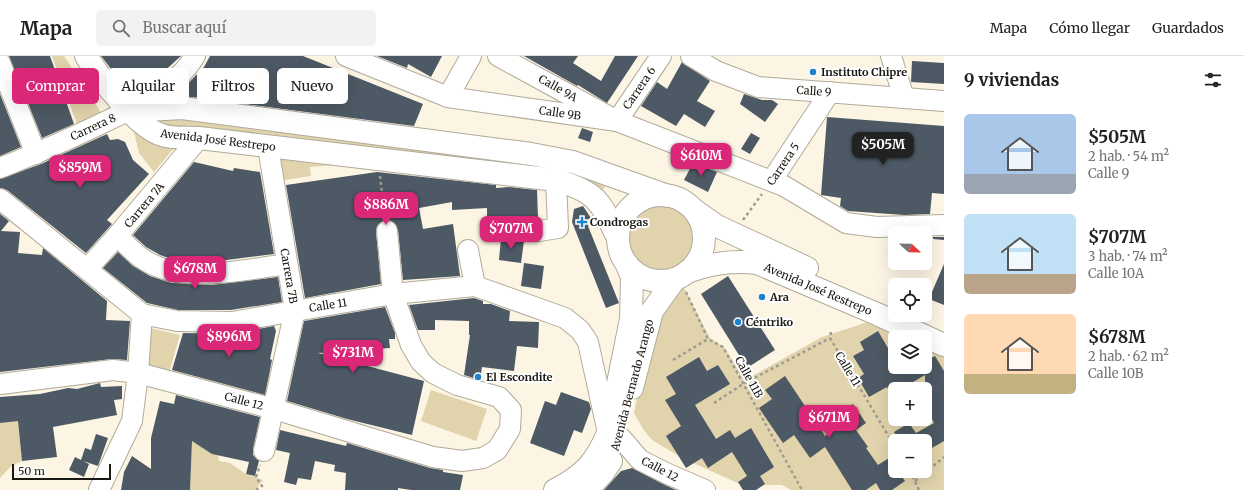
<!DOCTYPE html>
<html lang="es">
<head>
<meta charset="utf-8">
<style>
	:root { --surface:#fff; --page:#f2f2f2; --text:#202124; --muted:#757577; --line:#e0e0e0; --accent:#db2777 }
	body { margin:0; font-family:Merriweather,serif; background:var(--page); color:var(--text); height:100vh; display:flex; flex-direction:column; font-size:15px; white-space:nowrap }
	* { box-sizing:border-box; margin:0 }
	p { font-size:13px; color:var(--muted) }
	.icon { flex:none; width:22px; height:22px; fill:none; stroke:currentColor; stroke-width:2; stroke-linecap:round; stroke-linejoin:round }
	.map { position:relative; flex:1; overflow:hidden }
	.details { display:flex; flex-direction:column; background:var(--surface); width:300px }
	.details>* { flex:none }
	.banner { position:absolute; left:12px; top:12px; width:380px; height:36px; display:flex; gap:8px }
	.needle { width:26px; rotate:112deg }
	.buttons { position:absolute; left:888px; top:170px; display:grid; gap:8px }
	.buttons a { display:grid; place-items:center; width:44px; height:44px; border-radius:6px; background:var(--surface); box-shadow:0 4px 16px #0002; font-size:20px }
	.scale { position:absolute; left:12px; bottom:10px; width:99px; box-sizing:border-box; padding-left:4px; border:2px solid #1a1812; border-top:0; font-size:11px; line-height:14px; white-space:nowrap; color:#1a1812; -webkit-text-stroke:3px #fff; paint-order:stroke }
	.price { position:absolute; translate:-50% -34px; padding:0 9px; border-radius:8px; background:var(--accent); color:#fff; font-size:13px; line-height:26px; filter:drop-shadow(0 1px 2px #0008) }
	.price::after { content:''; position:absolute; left:50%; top:24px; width:12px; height:9px; margin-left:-6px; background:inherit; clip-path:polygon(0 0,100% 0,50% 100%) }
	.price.current { background:#222; color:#fff }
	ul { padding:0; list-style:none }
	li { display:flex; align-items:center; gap:12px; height:100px; padding:0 20px }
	li span { display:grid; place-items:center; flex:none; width:112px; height:80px; border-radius:6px; color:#555 }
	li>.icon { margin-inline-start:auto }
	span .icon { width:48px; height:48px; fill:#fffc; stroke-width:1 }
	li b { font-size:17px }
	h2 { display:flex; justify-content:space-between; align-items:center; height:48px; padding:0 20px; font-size:17px }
	.pill { padding:0 14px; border-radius:6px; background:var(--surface); box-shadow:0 4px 16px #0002; font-size:14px; line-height:36px }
	.pill.current { background:var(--accent); color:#fff }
	header { display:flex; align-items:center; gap:24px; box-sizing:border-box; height:56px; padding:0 20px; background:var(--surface); border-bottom:1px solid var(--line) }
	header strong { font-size:19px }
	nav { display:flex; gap:22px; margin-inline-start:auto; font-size:14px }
	.search { width:280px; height:36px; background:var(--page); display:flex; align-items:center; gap:10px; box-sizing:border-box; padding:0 14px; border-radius:6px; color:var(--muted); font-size:15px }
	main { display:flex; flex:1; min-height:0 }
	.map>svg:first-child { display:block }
	.green { fill:#e1d3ab; fill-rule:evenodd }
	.building { fill:#4d5964 }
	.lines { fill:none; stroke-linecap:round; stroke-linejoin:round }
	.minor-casing { stroke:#b0aa99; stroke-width:22 }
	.major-casing { stroke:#b0aa99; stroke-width:24 }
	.path { stroke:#a09b8f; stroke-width:2.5; stroke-dasharray:3 3; stroke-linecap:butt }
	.minor { stroke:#fff; stroke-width:20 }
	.major { stroke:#fff; stroke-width:22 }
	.poi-dot { fill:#1d82cd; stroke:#fff; stroke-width:1.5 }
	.labels { text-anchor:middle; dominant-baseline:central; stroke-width:4; stroke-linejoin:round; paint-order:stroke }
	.poi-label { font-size:11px; font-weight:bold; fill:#1a1812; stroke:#fff; text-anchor:start }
	.street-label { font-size:11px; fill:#1a1812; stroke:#fff }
</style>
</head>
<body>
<header>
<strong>Mapa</strong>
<div class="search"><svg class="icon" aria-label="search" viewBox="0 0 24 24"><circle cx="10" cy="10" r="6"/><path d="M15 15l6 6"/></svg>Buscar aquí</div>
<nav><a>Mapa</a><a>Cómo llegar</a><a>Guardados</a></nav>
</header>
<main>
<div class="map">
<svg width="944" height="434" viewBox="0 0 944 434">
	<rect width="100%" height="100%" fill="#fcf5e4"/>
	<g class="green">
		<polygon points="52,0 64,0 102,58 77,68"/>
		<polygon points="129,55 530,106 609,127 601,135 179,86 154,116 139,97"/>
		<polygon points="273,99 336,109 310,111 311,120 278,125"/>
		<circle cx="660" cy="182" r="33"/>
		<path d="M681,226l29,56 14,9 21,33 77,-43 61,-20 61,28v145h-153l-9,-5h-22l-11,3 -67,-30 -30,-18 -9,-11 -9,-16 20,-94zM895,281h30v30h-30zM895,333h30v30h-30zM895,385h30v30h-30z"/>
		<polygon points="150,272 180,279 168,320 142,313"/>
		<polygon points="431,334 487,353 476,385 421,365"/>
		<polygon points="18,364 22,405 11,410 0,422 0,367"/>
		<polygon points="192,383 218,399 219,405 230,407 246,418 263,424 255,434 190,434"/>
	</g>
	<g class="building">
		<polygon points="9,0 50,0 74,68 42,82"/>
		<polygon points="101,0 181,0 150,28 132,40"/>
		<polygon points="210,0 303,0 423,48 414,70 244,48 247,41 228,33 221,40 212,32 203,42 176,40 204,11"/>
		<polygon points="377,0 442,0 431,21 408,8 407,12"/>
		<polygon points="524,0 578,0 573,7 601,25 615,0 638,0 607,47 578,29 577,30"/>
		<polygon points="912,5 944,7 944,28 911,26"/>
		<polygon points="682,6 710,25 697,45 715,55 705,71 684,58 676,70 641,50 657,26 667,33"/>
		<polygon points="0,38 21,91 0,100"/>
		<polygon points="744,38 762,44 772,44 778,48 765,66 740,48"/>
		<polygon points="827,61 944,70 944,138 932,137 930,158 904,159 848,155 840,150 841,142 821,139"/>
		<polygon points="582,72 593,76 590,86 578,82"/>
		<polygon points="751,77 760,82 750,98 741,93"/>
		<polygon points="107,78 110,84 118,83 125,86 133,104 149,118 107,164 112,168 86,197 7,134 0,132 0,123 41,108"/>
		<polygon points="194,106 233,115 234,112 260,116 274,198 211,206 175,204 160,199 146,191 133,179"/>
		<polygon points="693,107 717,116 708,136 684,124"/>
		<polygon points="377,116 496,129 496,132 509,131 537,134 538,162 504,160 498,161 494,164 487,165 487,152 452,154 452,146 419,152 423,173 453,168 460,220 403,224 398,174 392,165 386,164 377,170 376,176 381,228 305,242 286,129"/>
		<polygon points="583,150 591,162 588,170 619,247 606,252 572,166 574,153"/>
		<polygon points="0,158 9,165 1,175 20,176 18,197 42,199 43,192 107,245 106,264 130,265 127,304 112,303 0,316"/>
		<polygon points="933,181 944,181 944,184 933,183"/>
		<polygon points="501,182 524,185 521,207 499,204"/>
		<polygon points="118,196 133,210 150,220 171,227 212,229 278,221 282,246 231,254 178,254 147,247 103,212"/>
		<polygon points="524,207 544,210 541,233 521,230"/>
		<polygon points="944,208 944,249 929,243"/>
		<polygon points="728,220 775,294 747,312 701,238"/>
		<polygon points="474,242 483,245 483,248 491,248 510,255 509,265 539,266 538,292 517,290 514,315 482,311 480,324 464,319 470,279 469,279 469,265 435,264 435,274 418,274 409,249"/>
		<polygon points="385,251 395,277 395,283 389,283 390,292 374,293 373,284 351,286 352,295 318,297 424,325 412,379 347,363 287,345 304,265"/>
		<polygon points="274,270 276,275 270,303 272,304 265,339 172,314 183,277 232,278"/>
		<polygon points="878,275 895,304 895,311 925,311 925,305 935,300 944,315 944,385 925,396 925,385 899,385 894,376 909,367 916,377 934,367 925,350 925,319 901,333 895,333 895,337 891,339 887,331 869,341 858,322 864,318 853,300 864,294 860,286"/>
		<polygon points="699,301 707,315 718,309 730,328 695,349 716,383 730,374 735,382 751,372 774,411 760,420 765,428 756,434 743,434 738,426 747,420 732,396 708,412 702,402 686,412 666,380 681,370 665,344 676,338 666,321"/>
		<polygon points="785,320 825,380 843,368 837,359 853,348 866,367 856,374 868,391 866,392 878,409 889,402 895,411 895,415 898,415 905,425 892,434 880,434 876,427 866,434 852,434 825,391 810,402 794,379 783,387 759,352 772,343 765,334"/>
		<polygon points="100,327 101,331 122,330 122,343 114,344 117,359 53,371 57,401 22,405 18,365 0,367 0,341 40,338 68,332 77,333"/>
		<polygon points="561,336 589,346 591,353 582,377 574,374 564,400 530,387 545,345 556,349"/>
		<polygon points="176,339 260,361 253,393 253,399 259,405 255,420 246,418 249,406 212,398 192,385 190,434 121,434 124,416 132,400 151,413 151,382 160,345 174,348"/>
		<polygon points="280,374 346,390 347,387 430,412 443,414 443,416 463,419 460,434 411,434 398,432 398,434 345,434 346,417 334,415 335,409 315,405 311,424 298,422 296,429 284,426 290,397 276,394"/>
		<polygon points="96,378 108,382 98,410 83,405 89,408 84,421 69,414 75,401 81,404 85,392 91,394"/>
		<polygon points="632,412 663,428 676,434 604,434 621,415"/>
	</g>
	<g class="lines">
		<g class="minor-casing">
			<g id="minor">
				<polyline points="346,0 448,41 617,65 784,130 846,167 877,171 944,169"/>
				<polyline points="498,0 617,65 661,0"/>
				<polyline points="691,0 716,15 758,31 944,45"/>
				<polyline points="891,0 904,42"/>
				<polyline points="0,7 36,98"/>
				<polyline points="448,41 471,0"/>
				<path d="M0,112c31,-12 60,-25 90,-39 37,-18 83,-36 105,-73"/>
				<polyline points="772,124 830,36"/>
				<polyline points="0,143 142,258 177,265 232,266 393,238 475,230 565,262 580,274 588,286 608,377"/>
				<polyline points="503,171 539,175 558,172 556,124"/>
				<path d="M117,180c8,7 15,15 23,21 38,29 103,13 147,7"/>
				<polyline points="468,194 475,230"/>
				<polyline points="87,213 117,180 199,82"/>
				<polyline points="0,328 113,314 138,317 274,353 433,401 462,405 483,402 497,394 510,373 511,354 499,341 457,329 433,317 421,306 411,289 393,238 387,175"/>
				<polyline points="621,382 640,404 668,418 705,434"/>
				<polyline points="264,395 295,254 268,91"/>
				<polyline points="99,434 132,365 138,317 142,258"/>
			</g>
		</g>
		<g class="major-casing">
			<g id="major">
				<path d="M86,0c14,22 51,72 76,79 11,4 25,2 37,3l357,42c41,12 44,21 62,58"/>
				<polyline points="129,55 182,52 531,98 573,106 668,140"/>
				<circle cx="661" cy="182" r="43"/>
				<polyline points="694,154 717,170 807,212"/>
				<path d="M687,216c24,-9 45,-12 70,-9l120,51 67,31"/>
				<polyline points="632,332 652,255 675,223"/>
				<path d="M555,434c28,-14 41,-28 53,-57l23,-114 1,-42 -5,-12"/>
				<polyline points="587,434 603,417 611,405"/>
			</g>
		</g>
		<g class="path">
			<polyline points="380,120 385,161"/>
			<polyline points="743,164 762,138"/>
			<polyline points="686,236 708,283 723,291 802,434"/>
			<polyline points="831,276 830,282 895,391"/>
			<polyline points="673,304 708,283"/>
			<polyline points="714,347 743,328 830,282"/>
			<polyline points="910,415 919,434"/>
			<polyline points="915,425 944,401"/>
			<polyline points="256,434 262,430 256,421 260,409"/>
		</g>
		<use href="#minor" class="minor"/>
		<use href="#major" class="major"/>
	</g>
	<g class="poi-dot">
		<circle cx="813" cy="16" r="4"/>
		<path d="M580 160h4v4h4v4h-4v4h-4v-4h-4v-4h4z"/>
		<circle cx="762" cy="241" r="4"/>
		<circle cx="738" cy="266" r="4"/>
		<circle cx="478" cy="321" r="4"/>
	</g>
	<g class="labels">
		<g class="poi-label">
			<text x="821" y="16">Instituto Chipre</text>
			<text x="590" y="166">Condrogas</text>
			<text x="770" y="241">Ara</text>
			<text x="746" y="266">Céntriko</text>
			<text x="486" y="321">El Escondite</text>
		</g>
		<g class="street-label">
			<text transform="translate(558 32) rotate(29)">Calle 9A</text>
			<text transform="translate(639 32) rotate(-56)">Carrera 6</text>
			<text transform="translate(814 35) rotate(4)">Calle 9</text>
			<text transform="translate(560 57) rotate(8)">Calle 9B</text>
			<text transform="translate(93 71) rotate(-25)">Carrera 8</text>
			<text transform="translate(218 84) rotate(7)">Avenida José Restrepo</text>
			<text transform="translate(783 108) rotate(-56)">Carrera 5</text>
			<text transform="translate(144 149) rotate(-50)">Carrera 7A</text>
			<text transform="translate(289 220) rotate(80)">Carrera 7B</text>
			<text transform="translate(818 233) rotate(23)">Avenida José Restrepo</text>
			<text transform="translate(328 249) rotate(-9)">Calle 11</text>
			<text transform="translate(848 313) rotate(59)">Calle 11</text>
			<text transform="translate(749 321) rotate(61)">Calle 11B</text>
			<text transform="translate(632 329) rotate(-75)">Avenida Bernardo Arango</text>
			<text transform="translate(244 345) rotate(15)">Calle 12</text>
			<text transform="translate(660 413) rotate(28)">Calle 12</text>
		</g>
	</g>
</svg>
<div class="buttons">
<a><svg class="needle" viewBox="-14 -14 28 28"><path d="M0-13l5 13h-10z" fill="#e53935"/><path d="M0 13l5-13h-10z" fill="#757577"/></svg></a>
<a><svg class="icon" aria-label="locate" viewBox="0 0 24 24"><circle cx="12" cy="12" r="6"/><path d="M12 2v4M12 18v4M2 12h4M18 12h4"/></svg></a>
<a><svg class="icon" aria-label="layers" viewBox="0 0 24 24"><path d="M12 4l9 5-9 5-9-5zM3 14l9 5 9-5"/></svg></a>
<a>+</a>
<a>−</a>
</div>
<div class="scale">50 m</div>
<b class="price current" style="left:883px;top:110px">$505M</b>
<b class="price" style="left:701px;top:121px">$610M</b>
<b class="price" style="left:80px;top:133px">$859M</b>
<b class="price" style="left:386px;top:170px">$886M</b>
<b class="price" style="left:511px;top:194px">$707M</b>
<b class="price" style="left:195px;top:234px">$678M</b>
<b class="price" style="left:229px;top:302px">$896M</b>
<b class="price" style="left:353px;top:318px">$731M</b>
<b class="price" style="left:829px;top:383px">$671M</b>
<div class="banner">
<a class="pill current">Comprar</a>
<a class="pill">Alquilar</a>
<a class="pill">Filtros</a>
<a class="pill">Nuevo</a>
</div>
</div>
<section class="details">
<h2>9 viviendas<svg class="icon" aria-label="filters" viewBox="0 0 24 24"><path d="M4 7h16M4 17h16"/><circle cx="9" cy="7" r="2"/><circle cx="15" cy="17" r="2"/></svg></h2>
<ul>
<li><span style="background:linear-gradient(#a9c7e8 75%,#9aa5b1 0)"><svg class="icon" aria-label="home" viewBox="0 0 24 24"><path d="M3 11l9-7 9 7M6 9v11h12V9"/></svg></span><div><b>$505M</b><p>2 hab. · 54 m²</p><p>Calle 9</p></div></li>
<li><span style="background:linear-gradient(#bfe0f5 75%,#b9a48a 0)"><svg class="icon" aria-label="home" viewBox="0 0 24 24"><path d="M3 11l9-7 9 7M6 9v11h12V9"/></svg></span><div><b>$707M</b><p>3 hab. · 74 m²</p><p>Calle 10A</p></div></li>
<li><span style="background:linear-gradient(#ffd9b3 75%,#c2b280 0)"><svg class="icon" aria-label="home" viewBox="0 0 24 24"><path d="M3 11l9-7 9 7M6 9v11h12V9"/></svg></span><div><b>$678M</b><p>2 hab. · 62 m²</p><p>Calle 10B</p></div></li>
</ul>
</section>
</main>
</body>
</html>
